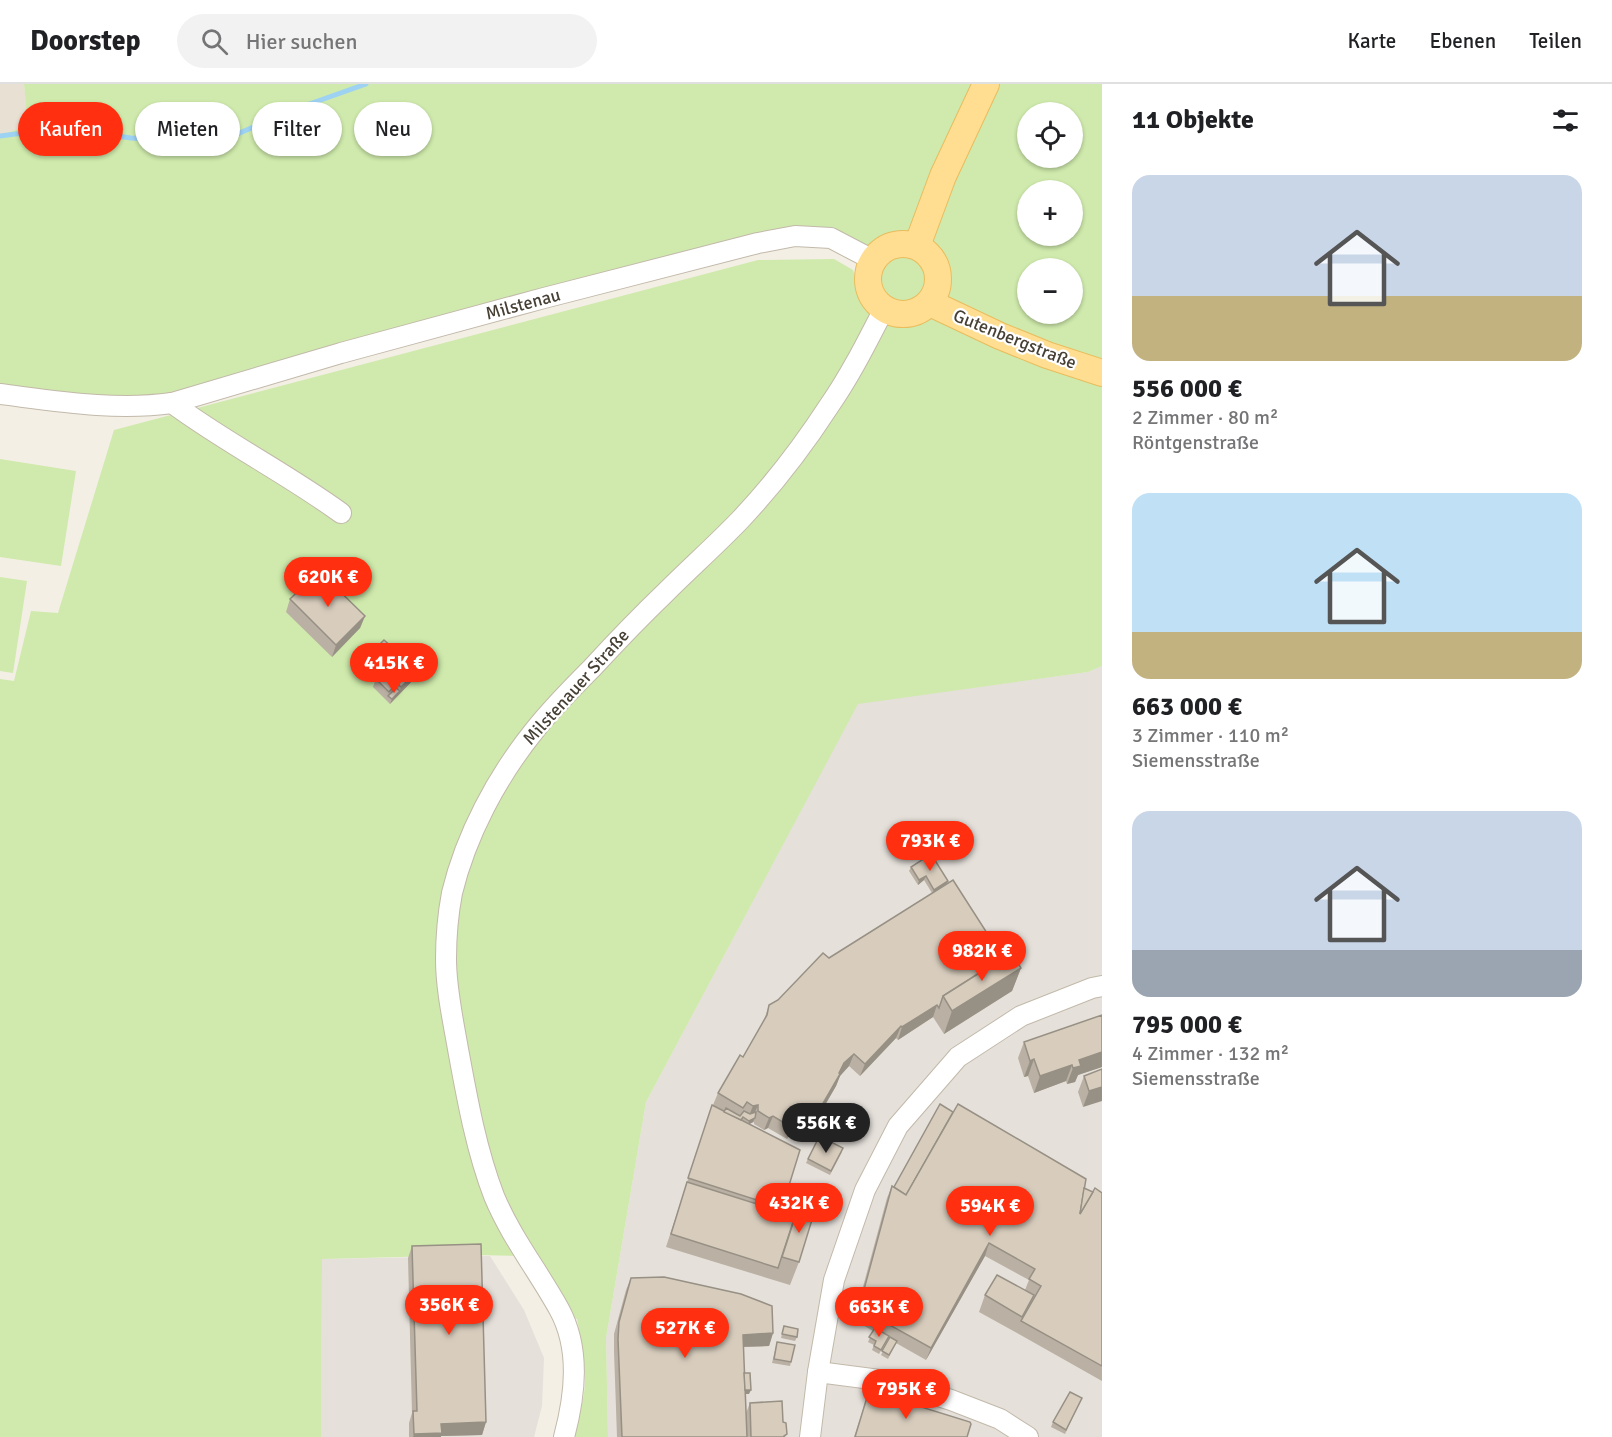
<!DOCTYPE html>
<html lang="de">
<head>
<meta charset="utf-8">
<style>
	:root { --surface:#fff; --page:#f2f2f2; --text:#202124; --muted:#757577; --line:#e0e0e0; --accent:#ff2f10 }
	body { margin:0; font-family:Signika,sans-serif; background:var(--page); color:var(--text); height:100vh; display:flex; flex-direction:column; font-size:22px; white-space:nowrap }
	* { box-sizing:border-box; margin:0 }
	p { font-size:20px; color:var(--muted) }
	.icon { flex:none; width:33px; height:33px; fill:none; stroke:currentColor; stroke-width:2; stroke-linecap:round; stroke-linejoin:round }
	.map { position:relative; flex:1; overflow:hidden }
	.panel { display:flex; flex-direction:column; background:var(--surface); width:510px }
	.panel>* { flex:none }
	.banner { position:absolute; left:18px; top:18px; width:570px; height:54px; display:flex; gap:12px }
	.controls { position:absolute; left:1017px; top:18px; display:grid; gap:12px }
	.controls a { display:grid; place-items:center; width:66px; height:66px; border-radius:50%; background:var(--surface); box-shadow:0 2px 4px #0004; font-size:30px }
	.price { position:absolute; translate:-50% -51px; padding:0 14px; border-radius:21px; background:var(--accent); color:#fff; font-size:20px; line-height:39px; filter:drop-shadow(0 2px 3px #0008) }
	.price::after { content:''; position:absolute; left:50%; top:36px; width:18px; height:14px; margin-left:-9px; background:inherit; clip-path:polygon(0 0,100% 0,50% 100%) }
	.price.on { background:#222; color:#fff }
	ul { padding:0; list-style:none }
	li { display:grid; align-content:center; gap:12px; height:318px; padding:0 30px }
	li span { display:grid; place-items:center; height:186px; border-radius:18px; color:#555 }
	li>.icon { margin-inline-start:auto }
	span .icon { width:108px; height:108px; fill:#fffc; stroke-width:1 }
	li b { font-size:26px }
	h2 { display:flex; justify-content:space-between; align-items:center; height:72px; padding:0 30px; font-size:26px }
	.pill { padding:0 21px; border-radius:27px; background:var(--surface); box-shadow:0 2px 4px #0004; font-size:21px; line-height:54px }
	.pill.on { background:var(--accent); color:#fff }
	header { display:flex; align-items:center; gap:36px; box-sizing:border-box; height:84px; padding:0 30px; background:var(--surface); border-bottom:2px solid var(--line) }
	header strong { font-size:28px }
	nav { display:flex; gap:33px; margin-inline-start:auto; font-size:21px }
	.search { width:420px; height:54px; background:var(--page); display:flex; align-items:center; gap:15px; box-sizing:border-box; padding:0 21px; border-radius:33px; color:var(--muted); font-size:22px }
	main { display:flex; flex:1; min-height:0 }
	.map>svg:first-child { display:block }
	.residential { fill:#e8e1d3 }
	.industrial { fill:#e5e0da }
	.green { fill:#cfeaac; fill-rule:evenodd }
	.lines { fill:none; stroke-linecap:round; stroke-linejoin:round }
	.stream { stroke:#9ed2f3; stroke-width:5 }
	.minor-casing { stroke:#c2b9aa; stroke-width:22 }
	.major-casing { stroke:#e9bc5e; stroke-width:28 }
	.minor { stroke:#fff; stroke-width:20 }
	.major { stroke:#ffde92; stroke-width:26 }
	.wall { fill:#bab0a3 }
	.shaded-wall { fill:#979084 }
	.building { fill:#d8cdbd; stroke:#979084; stroke-width:1.5 }
	.labels { text-anchor:middle; dominant-baseline:central; stroke-width:4.5; stroke-linejoin:round; paint-order:stroke }
	.street-label { font-size:18px; fill:#463f34; stroke:#fff }
</style>
</head>
<body>
<header>
<strong>Doorstep</strong>
<div class="search"><svg class="icon" aria-label="search" viewBox="0 0 24 24"><circle cx="10" cy="10" r="6"/><path d="M15 15l6 6"/></svg>Hier suchen</div>
<nav><a>Karte</a><a>Ebenen</a><a>Teilen</a></nav>
</header>
<main>
<div class="map">
<svg width="1102" height="1353" viewBox="0 0 1102 1353">
	<rect width="100%" height="100%" fill="#f3efe5"/>
	<polygon class="residential" points="0,0 24,0 29,42 0,51"/>
	<g class="industrial">
		<polygon points="1102,582 1102,1353 608,1353 606,1254 646,1018 858,619 1088,588"/>
		<polygon points="490,1172 524,1226 544,1274 542,1322 534,1353 321,1353 322,1175"/>
	</g>
	<g class="green">
		<path d="M24,0h1078v582l-14,6 -230,32 -212,398 -40,236 2,99h-35c5,-18 12,-38 12,-56 0,-21 -4,-42 -8,-62l-17,-8 -35,-55 -47,-1 -156,4 -1,178h-321v-758l14,2 17,-70 27,2 56,-183 644,-170 76,-1 19,11 12,39 4,-41 -38,-30 -36,-2 -623,167 -172,-9v-259l28,-9zM1028,28h44v46h-44zM1028,106h44v46h-44zM1028,184h44v46h-44z"/>
		<polygon points="0,375 76,387 61,482 0,473"/>
		<polygon points="0,493 27,497 13,589 0,587"/>
	</g>
	<g class="lines">
		<polyline class="stream" points="0,52 61,44 131,54 173,57 209,62 301,23 366,0"/>
		<g class="minor-casing">
			<g id="minor">
				<path d="M0,310c56,7 115,17 172,9l169,-50 203,-55 214,-55 37,-7 36,2 42,22"/>
				<path d="M172,319c54,40 114,70 169,110"/>
				<polyline points="818,1288 895,1298 951,1316 1000,1335 1028,1353"/>
				<path d="M564,1353c11,-41 17,-88 -5,-128 -21,-38 -48,-72 -65,-113 -18,-47 -27,-98 -36,-147 -5,-29 -12,-60 -12,-90 0,-22 2,-45 6,-66 14,-58 45,-116 82,-162 18,-23 38,-43 58,-63 24,-26 48,-51 73,-75 25,-25 51,-48 75,-73 33,-35 63,-74 89,-114 21,-30 38,-64 55,-97"/>
				<polyline points="810,1353 818,1288 834,1196 865,1106 898,1042 958,973 1021,932 1092,904 1102,902"/>
			</g>
		</g>
		<g class="major-casing">
			<g id="major">
				<circle cx="903" cy="195" r="35"/>
				<polyline points="917,162 943,92 986,0"/>
				<polyline points="930,219 1000,252 1047,271 1102,289"/>
			</g>
		</g>
		<use href="#minor" class="minor"/>
		<use href="#major" class="major"/>
	</g>
	<g class="wall">
		<polygon points="290,515 365,532 360,544 332,573 286,528"/>
		<polygon points="366,574 415,594 390,620 373,603 376,595 363,582"/>
		<polygon points="911,783 947,799 1003,874 1021,884 1012,907 944,950 933,933 898,956 896,954 860,992 849,982 840,992 836,1002 810,1047 797,1040 801,1047 796,1054 790,1050 790,1049 787,1055 768,1044 764,1046 754,1040 754,1038 749,1040 800,1066 780,1127 795,1133 799,1121 799,1178 790,1201 666,1163 712,1021 724,1028 713,1021 718,1009 743,973 764,936 769,921 778,916 829,874 932,809 924,796 918,801 909,787"/>
		<polygon points="1102,931 1102,983 1078,991 1075,998 1067,1000 1066,997 1034,1009 1028,992 1024,993 1018,974 1024,958"/>
		<polygon points="1102,985 1083,1023 1078,1008 1084,992"/>
		<polygon points="842,1068 830,1091 806,1079 808,1075"/>
		<polygon points="892,1102 894,1103 1084,1104 1093,1108 1102,1109 1102,1297 1017,1249 1017,1247 1017,1249 979,1228 985,1211 1025,1206 1029,1196 985,1172 926,1276 896,1259 888,1275 881,1271 889,1255 888,1255 879,1270 872,1266 874,1261 868,1258 873,1247 854,1236 887,1114"/>
		<polygon points="412,1162 486,1338 482,1351 441,1352 441,1353 409,1353 409,1339 412,1329 408,1174"/>
		<polygon points="631,1194 773,1249 769,1262 743,1263 744,1289 749,1310 745,1310 746,1329 750,1319 783,1338 787,1350 785,1353 617,1353 614,1267 614,1250 626,1206"/>
		<polygon points="784,1242 797,1253 795,1257 781,1254"/>
		<polygon points="777,1258 791,1278 790,1282 772,1279"/>
		<polygon points="868,1310 967,1353 854,1353"/>
		<polygon points="1082,1314 1065,1350 1051,1343 1053,1338"/>
	</g>
	<g class="shaded-wall">
		<polygon points="365,532 360,544 332,573 336,561"/>
		<polygon points="418,586 415,594 390,620 392,615 400,607 401,603"/>
		<polygon points="926,792 924,796 918,801 919,796"/>
		<polygon points="948,797 947,801 933,810 934,806"/>
		<polygon points="1021,884 1012,907 944,950 952,927"/>
		<polygon points="937,921 933,933 898,956 902,943"/>
		<polygon points="901,942 896,954 860,992 865,980"/>
		<polygon points="1102,968 1102,983 1078,991 1075,998 1067,1000 1073,984 1079,976"/>
		<polygon points="854,970 849,982 840,992 836,1002 810,1047 814,1035 844,979"/>
		<polygon points="1034,975 1028,992 1024,993 1030,977"/>
		<polygon points="1072,981 1066,997 1034,1009 1040,992"/>
		<polygon points="1102,1003 1102,1017 1083,1023 1089,1007"/>
		<polygon points="758,1021 753,1033 748,1034 753,1022"/>
		<polygon points="801,1027 796,1039 787,1055 791,1043"/>
		<polygon points="773,1032 768,1044 764,1046 769,1034"/>
		<polygon points="755,1034 753,1038 748,1041 749,1037"/>
		<polygon points="989,1159 985,1172 926,1276 931,1264"/>
		<polygon points="773,1249 769,1262 738,1263 743,1251"/>
		<polygon points="741,1306 751,1306 749,1310 740,1310"/>
		<polygon points="486,1338 482,1351 441,1352 441,1353 413,1353 414,1350 441,1340"/>
	</g>
	<g class="building">
		<polygon points="319,487 365,532 336,561 290,515"/>
		<polygon points="384,556 418,586 401,603 397,599 389,608 376,595 382,589 366,574"/>
		<polygon points="396,604 400,607 392,615 388,612"/>
		<polygon points="931,770 948,797 934,806 926,792 919,796 911,783"/>
		<polygon points="953,796 1003,874 943,912 939,924 937,921 902,943 901,942 865,980 854,970 844,979 839,989 840,990 814,1035 801,1027 791,1043 773,1032 769,1034 758,1027 758,1021 753,1022 747,1018 743,1024 718,1009 740,971 743,973 767,931 769,921 778,916 823,869 829,874"/>
		<polygon points="1011,869 1021,884 952,927 943,912"/>
		<polygon points="1102,931 1102,968 1079,976 1081,982 1073,984 1072,981 1040,992 1034,975 1030,977 1024,958"/>
		<polygon points="1102,985 1102,1003 1089,1007 1084,992"/>
		<polygon points="940,1020 953,1028 906,1111 894,1103"/>
		<polygon points="958,1020 1086,1095 1080,1130 1095,1104 1102,1109 1102,1282 1021,1237 1041,1202 1029,1195 1035,1185 989,1159 931,1264 859,1224 892,1102 906,1111"/>
		<polygon points="712,1021 800,1066 782,1124 688,1094"/>
		<polygon points="726,1024 740,1032 744,1027 750,1030 756,1028 755,1034 749,1037 743,1033 741,1036 724,1028"/>
		<polygon points="796,1039 802,1043 798,1050 791,1046"/>
		<polygon points="818,1055 827,1060 829,1057 843,1064 831,1087 808,1075"/>
		<polygon points="687,1098 795,1132 778,1184 671,1150"/>
		<polygon points="1084,1104 1093,1108 1080,1130"/>
		<polygon points="799,1121 815,1126 799,1178 782,1173"/>
		<polygon points="481,1160 486,1338 441,1340 442,1349 414,1350 413,1327 417,1327 412,1162"/>
		<polygon points="997,1191 1034,1211 1022,1233 985,1211"/>
		<polygon points="664,1193 741,1210 772,1222 773,1249 743,1251 747,1353 622,1353 618,1255 619,1238 631,1194"/>
		<polygon points="784,1242 798,1245 797,1253 782,1250"/>
		<polygon points="875,1244 889,1252 881,1266 874,1262 876,1257 869,1253"/>
		<polygon points="890,1253 897,1257 889,1271 882,1267"/>
		<polygon points="777,1258 795,1261 791,1278 774,1275"/>
		<polygon points="744,1289 750,1289 751,1306 745,1306"/>
		<polygon points="873,1308 970,1338 971,1340 967,1353 855,1353 868,1310"/>
		<polygon points="1070,1308 1082,1314 1066,1346 1053,1338"/>
		<polygon points="782,1317 783,1338 786,1339 787,1350 784,1352 784,1353 751,1353 750,1319"/>
	</g>
	<g class="labels">
		<g class="street-label">
			<text transform="translate(523 220) rotate(-15)">Milstenau</text>
			<text transform="translate(1015 255) rotate(22)">Gutenbergstraße</text>
			<text transform="translate(576 603) rotate(-48)">Milstenauer Straße</text>
		</g>
	</g>
</svg>
<div class="controls">
<a><svg class="icon" aria-label="locate" viewBox="0 0 24 24"><circle cx="12" cy="12" r="6"/><path d="M12 2v4M12 18v4M2 12h4M18 12h4"/></svg></a>
<a>+</a>
<a>−</a>
</div>
<b class="price" style="left:328px;top:524px">620K €</b>
<b class="price" style="left:394px;top:610px">415K €</b>
<b class="price" style="left:930px;top:788px">793K €</b>
<b class="price" style="left:982px;top:898px">982K €</b>
<b class="price on" style="left:826px;top:1070px">556K €</b>
<b class="price" style="left:799px;top:1150px">432K €</b>
<b class="price" style="left:990px;top:1153px">594K €</b>
<b class="price" style="left:449px;top:1252px">356K €</b>
<b class="price" style="left:879px;top:1254px">663K €</b>
<b class="price" style="left:685px;top:1275px">527K €</b>
<b class="price" style="left:906px;top:1336px">795K €</b>
<div class="banner">
<a class="pill on">Kaufen</a>
<a class="pill">Mieten</a>
<a class="pill">Filter</a>
<a class="pill">Neu</a>
</div>
</div>
<section class="panel">
<h2>11 Objekte<svg class="icon" aria-label="filters" viewBox="0 0 24 24"><path d="M4 7h16M4 17h16"/><circle cx="9" cy="7" r="2"/><circle cx="15" cy="17" r="2"/></svg></h2>
<ul>
<li><span style="background:linear-gradient(#c9d6e8 65%,#c2b280 0)"><svg class="icon" aria-label="home" viewBox="0 0 24 24"><path d="M3 11l9-7 9 7M6 9v11h12V9"/></svg></span><div><b>556 000 €</b><p>2 Zimmer · 80 m²</p><p>Röntgenstraße</p></div></li>
<li><span style="background:linear-gradient(#bfe0f5 75%,#c2b280 0)"><svg class="icon" aria-label="home" viewBox="0 0 24 24"><path d="M3 11l9-7 9 7M6 9v11h12V9"/></svg></span><div><b>663 000 €</b><p>3 Zimmer · 110 m²</p><p>Siemensstraße</p></div></li>
<li><span style="background:linear-gradient(#c9d6e8 75%,#9aa5b1 0)"><svg class="icon" aria-label="home" viewBox="0 0 24 24"><path d="M3 11l9-7 9 7M6 9v11h12V9"/></svg></span><div><b>795 000 €</b><p>4 Zimmer · 132 m²</p><p>Siemensstraße</p></div></li>
</ul>
</section>
</main>
</body>
</html>
